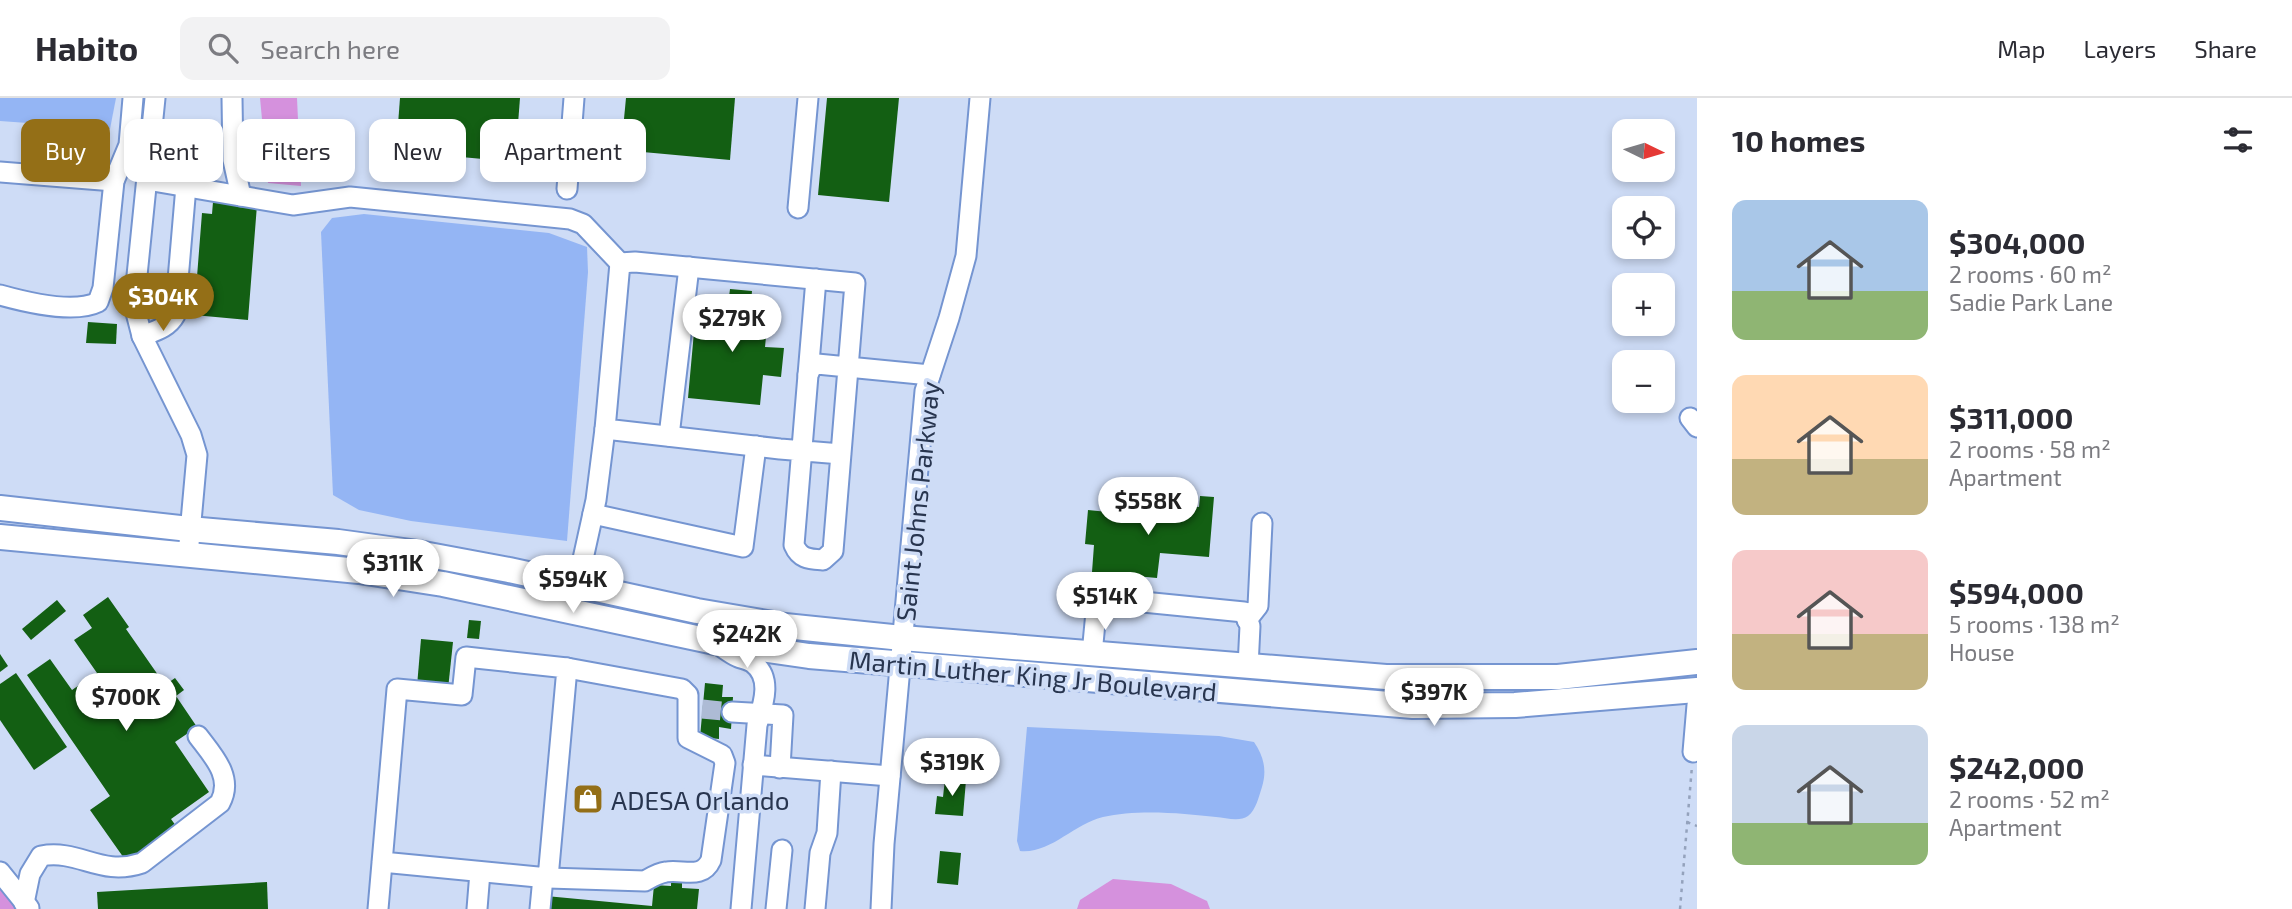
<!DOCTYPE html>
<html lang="en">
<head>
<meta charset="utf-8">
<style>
	:root { --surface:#fff; --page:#f2f2f3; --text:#2b2b33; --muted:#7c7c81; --line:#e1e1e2; --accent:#946f17 }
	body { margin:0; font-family:"Exo 2",sans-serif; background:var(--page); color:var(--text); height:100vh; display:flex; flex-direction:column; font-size:26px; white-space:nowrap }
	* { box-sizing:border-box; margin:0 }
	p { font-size:23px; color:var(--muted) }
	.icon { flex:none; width:38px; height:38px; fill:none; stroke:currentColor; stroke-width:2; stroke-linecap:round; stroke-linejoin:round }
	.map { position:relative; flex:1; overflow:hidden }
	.panel { display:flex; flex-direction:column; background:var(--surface); width:595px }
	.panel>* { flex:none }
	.top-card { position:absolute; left:21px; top:21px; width:665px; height:63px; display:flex; gap:14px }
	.needle { width:46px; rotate:95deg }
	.fabs { position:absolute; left:1612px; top:21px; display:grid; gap:14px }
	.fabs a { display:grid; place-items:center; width:63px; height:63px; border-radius:14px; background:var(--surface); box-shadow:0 4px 10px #0003; font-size:35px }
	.price { position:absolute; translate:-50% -60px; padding:0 16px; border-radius:24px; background:#fff; color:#222; font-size:23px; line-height:46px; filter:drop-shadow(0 2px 4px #0008) }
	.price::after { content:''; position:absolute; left:50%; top:42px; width:21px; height:16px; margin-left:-10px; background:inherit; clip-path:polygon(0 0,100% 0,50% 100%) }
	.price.on { background:var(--accent); color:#fff }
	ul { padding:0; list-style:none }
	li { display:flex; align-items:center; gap:21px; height:175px; padding:0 35px }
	li span { display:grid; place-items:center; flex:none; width:196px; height:140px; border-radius:14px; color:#555 }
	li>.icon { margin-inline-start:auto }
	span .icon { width:84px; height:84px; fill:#fffc; stroke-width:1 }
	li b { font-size:30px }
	h2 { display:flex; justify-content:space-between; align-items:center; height:84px; padding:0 35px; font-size:30px }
	.tag { padding:0 24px; border-radius:14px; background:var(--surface); box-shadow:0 4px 10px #0003; font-size:24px; line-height:63px }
	.tag.on { background:var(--accent); color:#fff }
	header { display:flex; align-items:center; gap:42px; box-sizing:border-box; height:98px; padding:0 35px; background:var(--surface); border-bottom:2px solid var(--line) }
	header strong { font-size:33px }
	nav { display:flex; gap:38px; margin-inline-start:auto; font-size:24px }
	.search { width:490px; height:63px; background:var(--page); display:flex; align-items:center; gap:18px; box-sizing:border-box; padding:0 24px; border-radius:14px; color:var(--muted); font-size:26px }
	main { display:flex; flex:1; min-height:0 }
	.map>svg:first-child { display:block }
	.green { fill:#d591dd }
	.water { fill:#94b5f4 }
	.building { fill:#135f13 }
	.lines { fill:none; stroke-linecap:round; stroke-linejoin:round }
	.minor-tunnel { stroke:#adbbd5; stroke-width:19; stroke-dasharray:19 10; stroke-linecap:butt }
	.minor-casing { stroke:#7595d1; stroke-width:23 }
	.major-casing { stroke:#7595d1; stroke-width:28 }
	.path { stroke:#94a2bc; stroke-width:2.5; stroke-dasharray:3.5 5; stroke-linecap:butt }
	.minor { stroke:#fff; stroke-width:19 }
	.major { stroke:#fff; stroke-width:24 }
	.labels { text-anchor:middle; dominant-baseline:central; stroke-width:7; stroke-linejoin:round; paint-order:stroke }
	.street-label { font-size:26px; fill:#28354f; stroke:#cedcf6 }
	.poi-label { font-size:26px; fill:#28354f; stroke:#cedcf6; text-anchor:start }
</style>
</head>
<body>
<header>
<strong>Habito</strong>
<div class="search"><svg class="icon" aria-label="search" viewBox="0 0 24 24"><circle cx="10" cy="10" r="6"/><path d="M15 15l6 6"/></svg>Search here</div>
<nav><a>Map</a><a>Layers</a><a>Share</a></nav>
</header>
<main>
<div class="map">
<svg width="1697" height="811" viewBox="0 0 1697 811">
	<rect width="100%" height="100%" fill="#cedcf6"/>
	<g class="green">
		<polygon points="260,0 297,0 301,88 268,85"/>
		<polygon points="1113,781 1171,786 1207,803 1210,811 1077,811 1080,802"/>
		<polygon points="0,785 20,811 0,811"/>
	</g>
	<g class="water">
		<polygon points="0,0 116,0 110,31 0,23"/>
		<polygon points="364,116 549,135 587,149 588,174 567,443 411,423 359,412 333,397 321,134 332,120"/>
		<path d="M1027,629l192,9 35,6c10,15 13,28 8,45 -3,9 -6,23 -14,29 -8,6 -22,2 -32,1 -33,-4 -80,-8 -113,0 -30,7 -52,37 -83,34l-3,-10z"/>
	</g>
	<g class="building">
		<polygon points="400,0 520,0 515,64 396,53"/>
		<polygon points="626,0 735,0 730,62 621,52"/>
		<polygon points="827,0 899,0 889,104 818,97"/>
		<polygon points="213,104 257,107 248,222 194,217 202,115 212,116"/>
		<polygon points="730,191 752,193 750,216 768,218 765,249 784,250 781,279 763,277 760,307 688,300 696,212 727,215"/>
		<polygon points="88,224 117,226 116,246 86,245"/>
		<polygon points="1200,398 1214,399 1209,459 1160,455 1157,480 1092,474 1094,447 1085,446 1088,412 1147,418 1148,405 1199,409"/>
		<polygon points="108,499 129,529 126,531 165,587 175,580 184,592 176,598 197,629 175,644 209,694 171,721 176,728 126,763 90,712 110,698 27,577 50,561 72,592 97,575 74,542 92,530 83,517"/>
		<polygon points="57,502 66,513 31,542 22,531"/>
		<polygon points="469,522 481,523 479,541 467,540"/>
		<polygon points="421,541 453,544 448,591 417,588"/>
		<polygon points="0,556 8,568 0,574"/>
		<polygon points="16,575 67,649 34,672 0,622 0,586"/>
		<polygon points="705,585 723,587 722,599 733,599 731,631 719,629 719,641 700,639"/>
		<polygon points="945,681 966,682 963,718 935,716 937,698 943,699"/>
		<polygon points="940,753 961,755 958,787 937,785"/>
		<polygon points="671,782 682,783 682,790 699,791 697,811 545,811 546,798 652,808 654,787 671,788"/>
		<polygon points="267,784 268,811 98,811 97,794"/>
	</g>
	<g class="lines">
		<polyline class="minor-tunnel" points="702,611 732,614"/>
		<g class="minor-casing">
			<g id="minor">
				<polyline points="155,0 134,207 142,238 191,337 197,357 188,457"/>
				<polyline points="232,0 233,62 241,98"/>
				<polyline points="0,74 114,83"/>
				<polyline points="147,82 293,107 350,99 570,121 583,126 620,165"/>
				<polyline points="567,91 574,0"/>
				<polyline points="798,110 808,0"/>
				<path d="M0,197c25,7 74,19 98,7l5,-14 11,-107 15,-36 4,-47"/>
				<path d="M142,238c13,-5 26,-8 33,-21l11,-129"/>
				<polyline points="808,277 816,181"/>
				<polyline points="1690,320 1697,329"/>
				<polyline points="669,338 689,169"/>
				<path d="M841,356l-61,-5 -175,-20 15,-166 15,-1 220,21 -22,268 -10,9c-14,-1 -23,-1 -29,-15l14,-170 3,-7 6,-4 113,11"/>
				<polyline points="593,416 743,449 756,348"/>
				<polyline points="577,488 596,402 605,331"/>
				<polyline points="1247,522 1258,508 1262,425"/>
				<path d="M719,547c6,4 12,9 19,12 5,2 11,3 15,6 20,15 10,42 4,62l-16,184"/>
				<polyline points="1092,556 1096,514 1102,503 1143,504 1244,514 1250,528 1248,569"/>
				<polyline points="732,614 783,617 780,670"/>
				<polyline points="1693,654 1697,607"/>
				<polyline points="753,667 890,678"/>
				<polyline points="0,774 29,810"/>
				<path d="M548,780l97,3c7,-4 13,-8 21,-9 17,-3 36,8 45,-12l14,-97 -3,-8 -34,-17v-43l-6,-6 -115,-21"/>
				<path d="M24,805l6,-29 11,-18c39,-7 59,21 101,7l78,-60c14,-26 -7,-47 -22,-67"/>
				<polyline points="378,811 397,591 462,597 466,559 567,570 548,780 382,764"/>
				<polyline points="477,811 480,774"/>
				<polyline points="540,811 543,779"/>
				<polyline points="776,811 782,752"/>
				<polyline points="815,811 820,755 827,735 831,673"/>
				<polyline points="881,811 884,746 925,293 949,220 966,158 980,0"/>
			</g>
		</g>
		<g class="major-casing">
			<g id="major">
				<polyline points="0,410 189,431 338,444 418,455 509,472 697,513 785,528 902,540 1386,579 1558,579 1697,564"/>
				<polyline points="0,439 359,473 443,486 715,544 809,558 1413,608 1515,607 1697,592"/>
			</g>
		</g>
		<g class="path">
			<polyline points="1687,724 1697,728"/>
			<polyline points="1680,811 1692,668"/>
		</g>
		<use href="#minor" class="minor"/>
		<use href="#major" class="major"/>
	</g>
	<defs>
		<g id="shop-square" transform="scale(1.575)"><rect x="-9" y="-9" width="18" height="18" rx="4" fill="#946f17" stroke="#cedcf6"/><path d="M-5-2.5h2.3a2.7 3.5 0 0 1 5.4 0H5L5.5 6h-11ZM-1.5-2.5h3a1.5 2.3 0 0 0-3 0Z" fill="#fff"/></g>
	</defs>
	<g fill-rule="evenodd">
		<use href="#shop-square" x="588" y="701"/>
	</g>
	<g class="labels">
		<g class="street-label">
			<text transform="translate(917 403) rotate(-84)">Saint Johns Parkway</text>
			<text transform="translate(1033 577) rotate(5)">Martin Luther King Jr Boulevard</text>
		</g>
		<g class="poi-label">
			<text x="611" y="701">ADESA Orlando</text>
		</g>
	</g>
</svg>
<div class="fabs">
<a><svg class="needle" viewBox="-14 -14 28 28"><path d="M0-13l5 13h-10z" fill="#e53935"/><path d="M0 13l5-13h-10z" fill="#7c7c81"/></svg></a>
<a><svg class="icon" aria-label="locate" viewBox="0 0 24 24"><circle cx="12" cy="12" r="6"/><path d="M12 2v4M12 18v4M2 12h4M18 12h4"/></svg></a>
<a>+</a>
<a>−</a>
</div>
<b class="price on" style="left:163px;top:235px">$304K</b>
<b class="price" style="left:732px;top:256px">$279K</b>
<b class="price" style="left:1148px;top:439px">$558K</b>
<b class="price" style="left:393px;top:501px">$311K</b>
<b class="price" style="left:573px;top:517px">$594K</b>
<b class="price" style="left:1105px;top:534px">$514K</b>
<b class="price" style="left:747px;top:572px">$242K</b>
<b class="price" style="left:1434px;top:630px">$397K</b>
<b class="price" style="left:126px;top:635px">$700K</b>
<b class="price" style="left:952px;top:700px">$319K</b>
<div class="top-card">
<a class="tag on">Buy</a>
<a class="tag">Rent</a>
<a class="tag">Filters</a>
<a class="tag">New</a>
<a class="tag">Apartment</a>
</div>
</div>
<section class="panel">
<h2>10 homes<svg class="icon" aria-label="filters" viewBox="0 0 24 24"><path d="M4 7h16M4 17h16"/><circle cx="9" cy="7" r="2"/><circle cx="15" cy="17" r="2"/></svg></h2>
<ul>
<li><span style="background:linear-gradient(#a9c7e8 65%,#8fb573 0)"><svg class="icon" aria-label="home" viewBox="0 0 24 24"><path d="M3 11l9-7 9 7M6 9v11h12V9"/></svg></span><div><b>$304,000</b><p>2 rooms · 60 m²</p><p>Sadie Park Lane</p></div></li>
<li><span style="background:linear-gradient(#ffd9b3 60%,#c2b280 0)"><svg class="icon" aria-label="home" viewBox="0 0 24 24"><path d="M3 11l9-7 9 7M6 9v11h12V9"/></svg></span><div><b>$311,000</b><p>2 rooms · 58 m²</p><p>Apartment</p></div></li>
<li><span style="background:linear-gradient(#f6c9c9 60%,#c2b280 0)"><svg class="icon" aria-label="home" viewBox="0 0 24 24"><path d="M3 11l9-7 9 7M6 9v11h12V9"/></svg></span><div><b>$594,000</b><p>5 rooms · 138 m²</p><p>House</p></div></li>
<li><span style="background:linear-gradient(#c9d6e8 70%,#8fb573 0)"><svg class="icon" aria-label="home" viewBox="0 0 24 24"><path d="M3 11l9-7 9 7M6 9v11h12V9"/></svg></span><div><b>$242,000</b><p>2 rooms · 52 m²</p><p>Apartment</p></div></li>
</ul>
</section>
</main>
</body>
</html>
